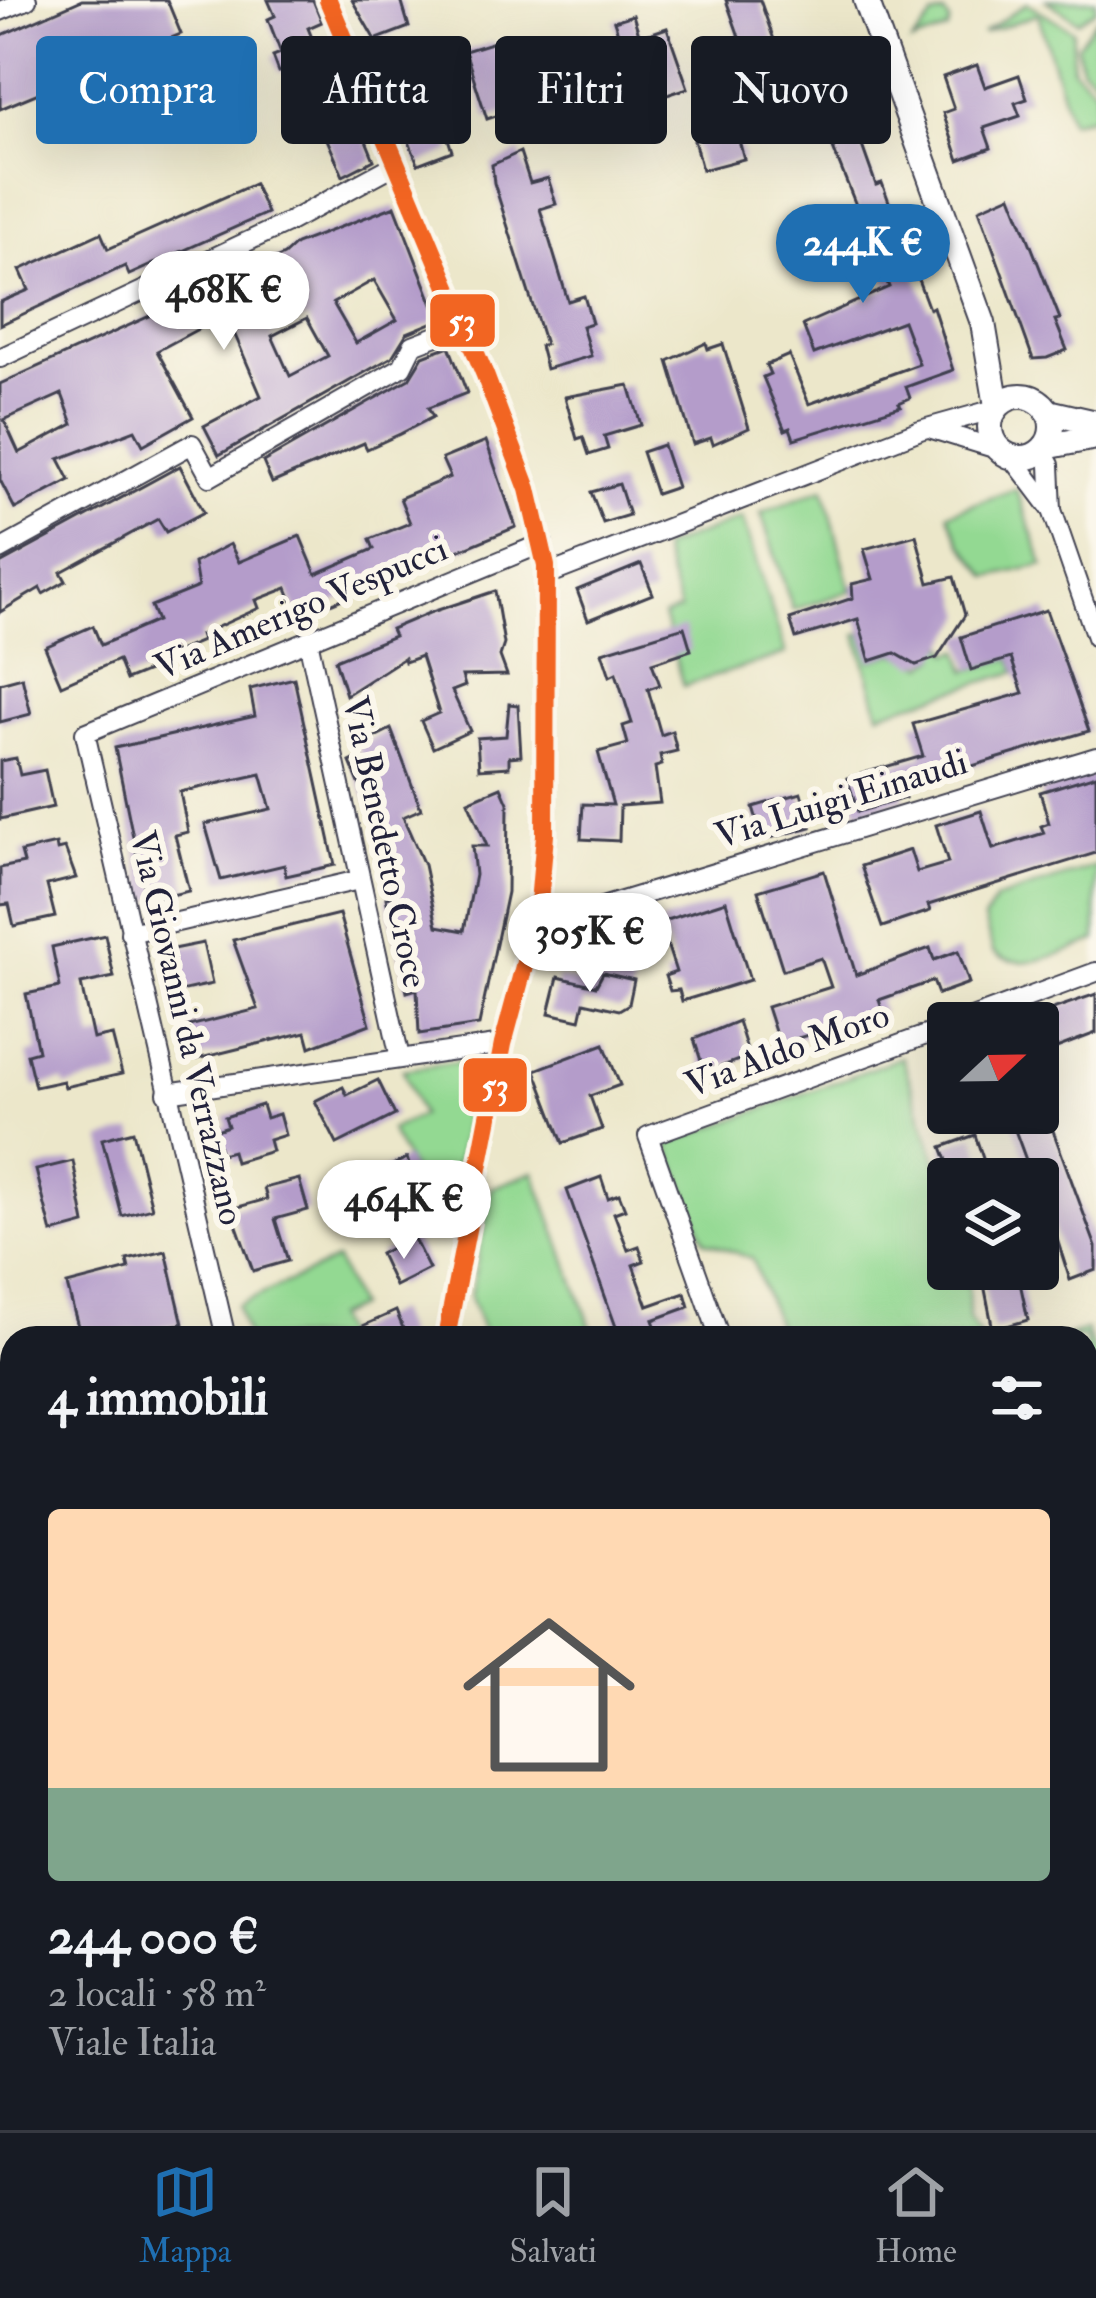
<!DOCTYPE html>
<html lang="it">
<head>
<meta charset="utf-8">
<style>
	:root { --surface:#171b24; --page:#242831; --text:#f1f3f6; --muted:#9ea1a6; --line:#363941; --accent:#1f6fb2 }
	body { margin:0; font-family:"IM FELL Double Pica",serif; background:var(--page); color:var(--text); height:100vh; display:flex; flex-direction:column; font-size:45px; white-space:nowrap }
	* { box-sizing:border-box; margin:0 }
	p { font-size:39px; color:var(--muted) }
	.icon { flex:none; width:66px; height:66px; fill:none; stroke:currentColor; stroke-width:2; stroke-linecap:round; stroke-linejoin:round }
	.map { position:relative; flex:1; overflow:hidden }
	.sheet { position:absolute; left:0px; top:1326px; width:1098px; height:804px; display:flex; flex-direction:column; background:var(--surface); border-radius:36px 36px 0 0; box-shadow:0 12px 48px #0002 }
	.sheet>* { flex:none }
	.top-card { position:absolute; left:36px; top:36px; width:1026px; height:108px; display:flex; gap:24px }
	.needle { width:78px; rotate:68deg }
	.controls { position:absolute; left:927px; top:1002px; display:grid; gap:24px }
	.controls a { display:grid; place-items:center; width:132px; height:132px; border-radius:12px; background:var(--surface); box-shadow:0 12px 48px #0002; font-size:60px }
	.price { position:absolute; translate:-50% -102px; padding:0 27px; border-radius:42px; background:#fff; color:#222; font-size:39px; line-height:78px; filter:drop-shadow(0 3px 6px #0008) }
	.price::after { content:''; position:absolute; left:50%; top:72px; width:36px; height:27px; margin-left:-18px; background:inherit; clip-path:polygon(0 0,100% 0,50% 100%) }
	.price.active { background:var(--accent); color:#fff }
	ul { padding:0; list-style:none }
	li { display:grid; align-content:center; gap:24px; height:636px; padding:0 48px }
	li span { display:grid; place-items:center; height:372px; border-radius:12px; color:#555 }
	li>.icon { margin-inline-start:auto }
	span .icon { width:216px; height:216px; fill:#fffc; stroke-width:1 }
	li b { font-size:51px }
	h2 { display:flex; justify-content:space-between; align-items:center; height:144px; padding:0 48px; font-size:51px }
	.chip { padding:0 42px; border-radius:12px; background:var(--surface); box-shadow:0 12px 48px #0002; font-size:42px; line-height:108px }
	.chip.active { background:var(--accent); color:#fff }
	.tab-bar { display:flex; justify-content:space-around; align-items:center; height:168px; border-top:3px solid var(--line); background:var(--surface); font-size:33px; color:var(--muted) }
	.tab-bar a { display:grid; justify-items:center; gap:6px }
	.tab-bar .active { color:var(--accent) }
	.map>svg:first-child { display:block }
	.green { fill:#93d992; stroke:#5a7e66; stroke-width:3 }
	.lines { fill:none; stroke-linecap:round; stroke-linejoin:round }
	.stream { stroke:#46acc6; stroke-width:6 }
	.building { fill:#b49cca; fill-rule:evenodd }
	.street-casing { stroke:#404050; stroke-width:22 }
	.secondary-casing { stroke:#404050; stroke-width:28 }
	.street { stroke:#fff; stroke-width:18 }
	.secondary { stroke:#fff; stroke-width:24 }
	.rail-casing { stroke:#22223b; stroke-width:10 }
	.rail { stroke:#fbf7ec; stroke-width:6; stroke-dasharray:18; stroke-linecap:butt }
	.bus-1-casing { stroke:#fbf7ec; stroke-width:27 }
	.bus-1 { stroke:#f26522; stroke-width:18 }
	.labels { text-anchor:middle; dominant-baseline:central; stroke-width:12; stroke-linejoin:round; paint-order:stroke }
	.street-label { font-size:36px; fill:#22223b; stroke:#fbf7ec }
	.line-badge { stroke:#fbf7ec; stroke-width:4.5 }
	.badge-label { font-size:33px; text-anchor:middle; font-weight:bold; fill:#fff }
</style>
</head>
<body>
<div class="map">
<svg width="1096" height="2130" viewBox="0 0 1096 2130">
	<rect width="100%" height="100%" fill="#fbf7ec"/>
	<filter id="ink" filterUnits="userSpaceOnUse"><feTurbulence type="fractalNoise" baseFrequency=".00833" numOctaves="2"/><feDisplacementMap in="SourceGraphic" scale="24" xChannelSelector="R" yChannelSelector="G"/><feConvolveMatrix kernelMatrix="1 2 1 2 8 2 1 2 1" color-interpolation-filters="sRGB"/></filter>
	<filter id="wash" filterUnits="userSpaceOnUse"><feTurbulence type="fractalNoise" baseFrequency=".004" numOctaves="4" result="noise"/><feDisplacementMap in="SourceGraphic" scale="48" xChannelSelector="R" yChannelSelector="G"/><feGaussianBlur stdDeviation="2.7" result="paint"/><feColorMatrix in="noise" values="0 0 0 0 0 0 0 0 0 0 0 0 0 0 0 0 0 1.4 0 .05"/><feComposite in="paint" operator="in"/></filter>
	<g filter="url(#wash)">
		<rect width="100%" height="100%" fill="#ece7ca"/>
		<g class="green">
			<polygon points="1046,0 1096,0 1096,9 1078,21"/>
			<polygon points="1027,3 1073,30 1072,68 1096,90 1096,116 1070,121 1038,14 982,34"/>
			<polygon points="944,14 950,21 948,30 912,43 933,17"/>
			<polygon points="1096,19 1096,80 1081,67 1077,46"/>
			<polygon points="824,488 851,591 793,610 761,513"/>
			<polygon points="1016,489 1044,565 989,577 962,544 948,513"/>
			<polygon points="742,518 786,654 683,686 663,616 680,610 661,549"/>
			<polygon points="862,633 871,660 895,653 925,665 937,658 943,639 950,653 960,650 967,671 1011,658 1016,672 879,713 857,635"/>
			<path d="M1096,866v75c-31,10 -74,34 -103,11l-9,-32 11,-20z"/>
			<polygon points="902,1057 948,1195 948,1269 968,1269 969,1319 981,1338 782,1338 752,1259 705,1241 668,1144"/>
			<polygon points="476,1059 457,1165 415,1188 410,1177 414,1174 390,1130 421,1115 403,1070"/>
			<polygon points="534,1172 595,1338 485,1338 470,1297 491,1188"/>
			<polygon points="336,1260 357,1307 334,1317 343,1338 247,1338 237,1306"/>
			<polygon points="1086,1330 1096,1356 1096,1449 1086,1453 1086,1338 1063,1338"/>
		</g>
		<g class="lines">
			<polyline class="stream" points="0,2112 2,2130"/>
		</g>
		<g id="blocks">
			<g class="building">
				<polygon points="82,0 167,0 181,34 0,109 0,36"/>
				<polygon points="268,0 313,0 322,22 308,28 324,68 288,81 284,71 279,72 273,56 281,53 268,19 275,16"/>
				<polygon points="352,0 401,0 409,27 375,40"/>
				<polygon points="726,0 760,0 778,51 748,62"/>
				<polygon points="633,15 640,37 667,28 688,88 661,97 654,74 634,81 614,21"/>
				<polygon points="559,37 562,44 575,39 582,61 569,65 572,73 512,92 517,109 487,119 465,51 494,42 499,56"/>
				<polygon points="977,65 985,87 1019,75 1027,99 1015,103 1020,116 984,128 991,148 959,160 943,113 954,109 943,77"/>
				<polygon points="432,89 452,151 418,164 394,104"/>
				<polygon points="844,95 876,185 882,183 929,309 933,307 953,370 906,387 910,398 899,403 901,406 794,439 790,428 785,430 763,377 770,374 766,365 789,355 809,404 919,364 903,321 814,354 803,325 889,287 816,106"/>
				<polygon points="350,101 374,160 343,176 316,114"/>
				<polygon points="736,129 744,159 702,170 694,140"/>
				<polygon points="520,152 530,183 548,178 556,204 540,209 568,301 584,296 592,323 582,326 591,356 546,369 540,346 545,344 494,183 492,165"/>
				<polygon points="254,184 267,213 129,275 125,266 0,325 0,302 29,290 20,270 101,233 108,249"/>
				<polygon points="1011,195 1060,319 1055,320 1067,350 1047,358 1033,359 979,209"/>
				<path d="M395,206l44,114 -32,13 -15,24 -173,98 -15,-29 57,-30 -35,-82 -69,37 36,66 -50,28 -8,-15 -76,29 11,21 -55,29 -15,-29v-96l284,-129 12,-11zM374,280l23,40 -41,23 -23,-40zM307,318l21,38 -38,20 -18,-40zM62,394l11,30 -54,29 -15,-33z"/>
				<polygon points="706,343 708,349 723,344 749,428 713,444 711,438 693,444 668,361"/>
				<polygon points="449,346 467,393 428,408 433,417 400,434 367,449 364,443 272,483 263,462 409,379 423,356"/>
				<polygon points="629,385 641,425 604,436 608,449 589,455 583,437 577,439 565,397"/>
				<polygon points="486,441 516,527 299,617 287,588 256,600 259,608 200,635 202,641 157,660 153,669 126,680 118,660 61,685 45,647 93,626 101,645 157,621 151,606 198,587 194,563 230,544 239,562 300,536 316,574 374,549 370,539 410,523 400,498 450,477 442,459"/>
				<polygon points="663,445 677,487 656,494 642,452"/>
				<polygon points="180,466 204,512 166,532 158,519 61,572 66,581 43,594 40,588 0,612 0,564"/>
				<polygon points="619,484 629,515 603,523 591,492"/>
				<polygon points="916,535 929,583 954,577 965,615 937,658 916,665 895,653 870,661 858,619 796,638 790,619 853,598 852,584 873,579 864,549"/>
				<polygon points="641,564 653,594 588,620 577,590"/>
				<polygon points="495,591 504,644 500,656 507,675 462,676 465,686 452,691 470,731 433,748 421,721 439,713 421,656 405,662 404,658 346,695 335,660 394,636 391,629 429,613"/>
				<polygon points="1046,610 1089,731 902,787 905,798 858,812 847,778 923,756 913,724 1023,693 1011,658 971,670 961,637"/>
				<polygon points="684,627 691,650 652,663 660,685 648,689 661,735 672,731 677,751 660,755 662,765 655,767 660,803 620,806 619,841 581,839 583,804 613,805 598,752 628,744 623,726 632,723 616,673 610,676 602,652"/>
				<polygon points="22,677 31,714 0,722 0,683"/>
				<polygon points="294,678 335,865 286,876 284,865 221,880 205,824 271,809 261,774 180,792 188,832 175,835 189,891 146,901 115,748 255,716 250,689"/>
				<polygon points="509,704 518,705 521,756 509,757 509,767 479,769 477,738 506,736"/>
				<polygon points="391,729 421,809 403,817 424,865 437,926 464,931 475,875 472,846 487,846 468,801 501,787 508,803 507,892 479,1025 419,1034 417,989 407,992 386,898 397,896 376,849 385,845 350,762 362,756 357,746"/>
				<polygon points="16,758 20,775 45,770 53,807 0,819 0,761"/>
				<polygon points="1096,775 1096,853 928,905 930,911 882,927 861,866 910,850 917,872 948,863 936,825 981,811 993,849 1044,833 1041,826 1049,823 1040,792"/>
				<polygon points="801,793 811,827 763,840 753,807"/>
				<polygon points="56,844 57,850 65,848 76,878 47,885 55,917 14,926 9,904 0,905 0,868 24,863 21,852"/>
				<polygon points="824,871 856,975 930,948 934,960 958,951 969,983 938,994 933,981 879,1000 883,1012 779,1044 767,1007 831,987 821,958 783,970 758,891"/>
				<polygon points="726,901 750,980 682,1001 679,990 670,991 665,976 676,972 660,922"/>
				<polygon points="339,914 370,1024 310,1047 306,1032 197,1059 189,1026 258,1009 233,940"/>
				<polygon points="105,935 114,977 81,984 93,1039 112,1035 122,1074 65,1087 63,1081 35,1087 27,1054 38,1051 26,994 60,987 52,947"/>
				<polygon points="203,943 212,984 171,993 163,951"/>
				<polygon points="603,973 634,980 629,1004 619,1010 584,1002 580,1020 549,1013 558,977 596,986"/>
				<polygon points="1096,994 1096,1033 1038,1055 1038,1014"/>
				<polygon points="738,1021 749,1056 705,1073 694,1039"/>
				<polygon points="604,1044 620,1085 590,1096 602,1129 563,1143 535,1070"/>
				<polygon points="378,1080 395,1115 337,1144 315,1101 343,1087 347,1095"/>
				<polygon points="262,1105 266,1118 279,1114 285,1135 269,1140 272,1151 235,1162 232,1151 221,1154 214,1131 228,1126 225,1117"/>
				<polygon points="1045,1109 1096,1247 1096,1270 1070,1280 1038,1179 1033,1179 1012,1122"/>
				<polygon points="133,1131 152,1208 122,1216 102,1139"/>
				<polygon points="975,1135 990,1179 954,1179 942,1147"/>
				<polygon points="407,1158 418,1194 381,1211 366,1178"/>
				<polygon points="73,1161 85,1224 52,1233 36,1170"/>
				<polygon points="601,1177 608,1198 619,1194 625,1209 614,1213 628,1250 639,1246 644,1261 633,1265 648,1306 685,1293 689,1307 653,1320 656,1328 629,1338 620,1338 567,1190"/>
				<polygon points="299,1179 308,1210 275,1219 288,1261 253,1271 231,1209 267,1199 264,1188"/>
				<polygon points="413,1237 429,1269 395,1286 380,1254"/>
				<polygon points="166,1251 183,1324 81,1338 67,1285 129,1269 127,1260"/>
				<polygon points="981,1269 1017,1269 1028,1320 993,1330"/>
				<polygon points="396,1311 407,1338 336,1338"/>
			</g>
		</g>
	</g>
	<g filter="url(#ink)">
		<use href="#blocks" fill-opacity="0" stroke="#404050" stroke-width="3"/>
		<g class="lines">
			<g class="street-casing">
				<g id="street">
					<polyline points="328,0 485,375 528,489 546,566 545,835 538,914 503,1044 446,1338"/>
					<polyline points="0,11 27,0"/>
					<polyline points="0,358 287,223 398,163"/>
					<polyline points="932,429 1000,450"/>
					<polyline points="1042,450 1050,465 1052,510"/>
					<polyline points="1012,457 1052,510 1096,637"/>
					<polyline points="0,550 192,444 210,477 402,367 413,345 465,325"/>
					<polyline points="547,575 920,430 995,409"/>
					<polyline points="308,640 400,1058"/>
					<polyline points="536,927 1096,757"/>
					<polyline points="130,933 359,880"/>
					<polyline points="958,1023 1096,972"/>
					<polyline points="167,1093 503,1044"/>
					<polyline points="226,1338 85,733 543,543"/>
					<polyline points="720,1338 648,1136 948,1027"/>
					<polyline points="1086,1851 1096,1858"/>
					<polyline points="282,2118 285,2130"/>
					<polyline points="850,2118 869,2130"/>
					<polyline points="343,2130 348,2118"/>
					<polyline points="392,2130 395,2118"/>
				</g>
			</g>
			<g class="secondary-casing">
				<g id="secondary">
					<polyline points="866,0 983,323 997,406"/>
					<circle cx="1021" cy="427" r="31"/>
					<polyline points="1048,412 1096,423"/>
					<polyline points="1045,447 1096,437"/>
				</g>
			</g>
			<use href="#street" class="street"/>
			<use href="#secondary" class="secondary"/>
			<g class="rail-casing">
				<g id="rail">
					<polyline points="0,1463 12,1530"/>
					<polyline points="100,2118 101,2130"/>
				</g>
			</g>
			<use href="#rail" class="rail"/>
			<g class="bus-1-casing">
				<polyline id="bus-1" points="328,0 485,375 528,489 546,566 545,835 538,914 503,1044 446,1338"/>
			</g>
			<use href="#bus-1" class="bus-1"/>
		</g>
	</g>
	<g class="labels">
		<g class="street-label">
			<text transform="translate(301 608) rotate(-23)">Via Amerigo Vespucci</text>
			<text transform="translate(841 799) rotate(-17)">Via Luigi Einaudi</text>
			<text transform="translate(385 842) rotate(78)">Via Benedetto Croce</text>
			<text transform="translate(187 1028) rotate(77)">Via Giovanni da Verrazzano</text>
			<text transform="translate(787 1050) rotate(-20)">Via Aldo Moro</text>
		</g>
	</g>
	<g class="line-badge">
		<rect x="428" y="292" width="69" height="57" rx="12" fill="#f26522"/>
		<rect x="461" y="1056" width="68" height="58" rx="12" fill="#f26522"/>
	</g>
	<g class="badge-label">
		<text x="462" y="332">53</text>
		<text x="495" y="1097">53</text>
	</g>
</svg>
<div class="controls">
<a><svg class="needle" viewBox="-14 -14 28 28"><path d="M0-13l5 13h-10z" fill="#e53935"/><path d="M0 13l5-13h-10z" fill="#9ea1a6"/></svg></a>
<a><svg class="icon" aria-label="layers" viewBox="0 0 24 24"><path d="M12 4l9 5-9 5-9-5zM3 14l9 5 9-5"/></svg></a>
</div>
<b class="price active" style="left:863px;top:306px">244K €</b>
<b class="price" style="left:224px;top:353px">468K €</b>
<b class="price" style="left:590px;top:995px">305K €</b>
<b class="price" style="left:404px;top:1262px">464K €</b>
<div class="top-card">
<a class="chip active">Compra</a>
<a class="chip">Affitta</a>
<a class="chip">Filtri</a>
<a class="chip">Nuovo</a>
</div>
<section class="sheet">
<h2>4 immobili<svg class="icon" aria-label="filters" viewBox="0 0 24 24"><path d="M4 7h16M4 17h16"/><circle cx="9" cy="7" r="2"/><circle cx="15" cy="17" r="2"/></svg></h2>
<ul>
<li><span style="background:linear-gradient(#ffd9b3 75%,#7fa58c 0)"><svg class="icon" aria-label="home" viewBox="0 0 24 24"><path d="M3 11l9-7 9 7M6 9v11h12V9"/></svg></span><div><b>244 000 €</b><p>2 locali · 58 m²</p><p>Viale Italia</p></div></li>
</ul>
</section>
</div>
<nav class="tab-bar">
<a class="active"><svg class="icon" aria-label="map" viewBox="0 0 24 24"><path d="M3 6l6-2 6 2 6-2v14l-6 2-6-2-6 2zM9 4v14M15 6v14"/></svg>Mappa</a>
<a><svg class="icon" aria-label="saved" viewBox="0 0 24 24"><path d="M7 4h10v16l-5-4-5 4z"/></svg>Salvati</a>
<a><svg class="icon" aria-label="home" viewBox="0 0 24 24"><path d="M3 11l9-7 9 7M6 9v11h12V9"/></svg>Home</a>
</nav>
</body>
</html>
